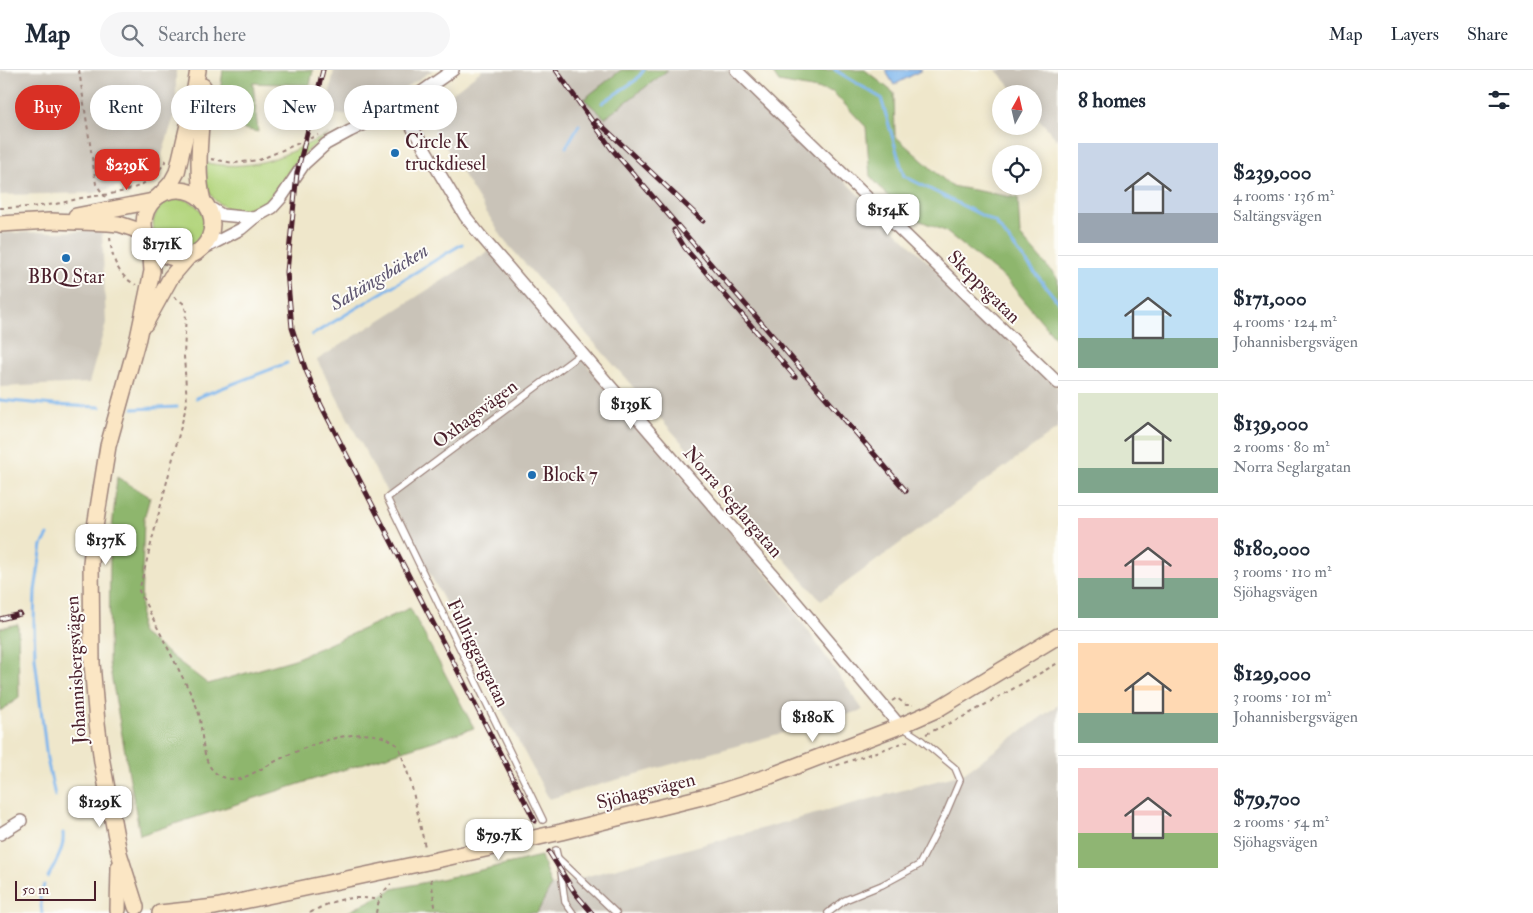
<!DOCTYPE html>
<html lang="en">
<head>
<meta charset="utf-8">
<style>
	:root { --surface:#fff; --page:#f6f6f7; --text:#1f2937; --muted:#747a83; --line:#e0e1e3; --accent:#d93025 }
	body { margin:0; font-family:"IM FELL Double Pica",serif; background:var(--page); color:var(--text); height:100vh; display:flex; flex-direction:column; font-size:19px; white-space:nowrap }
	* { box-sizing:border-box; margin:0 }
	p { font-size:16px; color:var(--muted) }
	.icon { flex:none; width:28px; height:28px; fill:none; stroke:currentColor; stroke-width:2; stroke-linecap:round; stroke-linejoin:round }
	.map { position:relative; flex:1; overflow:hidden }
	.sheet { display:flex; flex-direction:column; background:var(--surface); width:475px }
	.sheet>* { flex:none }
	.top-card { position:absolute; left:15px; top:15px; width:475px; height:45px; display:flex; gap:10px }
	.needle { width:32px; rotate:8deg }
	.buttons { position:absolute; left:992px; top:15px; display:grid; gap:10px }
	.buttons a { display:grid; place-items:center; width:50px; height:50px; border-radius:50%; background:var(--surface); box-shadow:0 2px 12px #0003; font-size:25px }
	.scale { position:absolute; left:15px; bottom:12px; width:81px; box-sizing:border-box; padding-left:5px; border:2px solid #4a1f2b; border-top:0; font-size:14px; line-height:18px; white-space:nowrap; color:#4a1f2b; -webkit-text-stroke:4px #fdfcf7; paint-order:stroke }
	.price { position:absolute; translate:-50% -42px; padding:0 11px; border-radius:10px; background:#fff; color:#222; font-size:16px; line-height:32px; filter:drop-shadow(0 1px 2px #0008) }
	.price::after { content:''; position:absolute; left:50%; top:30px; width:15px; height:11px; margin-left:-8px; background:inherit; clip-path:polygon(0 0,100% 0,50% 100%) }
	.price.active { background:var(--accent); color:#fff }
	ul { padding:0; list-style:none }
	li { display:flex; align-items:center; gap:15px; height:125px; padding:0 20px }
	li+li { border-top:1px solid var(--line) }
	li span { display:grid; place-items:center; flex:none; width:140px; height:100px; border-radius:0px; color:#555 }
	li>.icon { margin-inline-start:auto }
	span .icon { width:60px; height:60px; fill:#fffc; stroke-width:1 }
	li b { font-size:21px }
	h2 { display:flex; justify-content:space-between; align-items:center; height:60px; padding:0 20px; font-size:21px }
	.pill { padding:0 18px; border-radius:22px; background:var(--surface); box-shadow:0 2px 12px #0003; font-size:18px; line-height:45px }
	.pill.active { background:var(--accent); color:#fff }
	header { display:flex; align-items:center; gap:30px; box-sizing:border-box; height:70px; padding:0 25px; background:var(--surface); border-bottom:1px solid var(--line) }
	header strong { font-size:24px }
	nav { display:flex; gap:28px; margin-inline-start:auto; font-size:18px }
	.search { width:350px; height:45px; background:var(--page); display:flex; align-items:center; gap:12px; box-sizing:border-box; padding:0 18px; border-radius:28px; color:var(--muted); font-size:19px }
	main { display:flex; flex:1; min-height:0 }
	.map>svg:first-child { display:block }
	.industrial { fill:#c9c3b8 }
	.green { fill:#b3d57e; stroke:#7e7a54 }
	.forest { fill:#8eb66d; stroke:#6c6a4c }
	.water { fill:#7cb5ed; stroke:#636a8c }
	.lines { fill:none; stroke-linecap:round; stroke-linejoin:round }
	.stream { stroke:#7cb5ed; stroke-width:3 }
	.lane-casing { stroke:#9c837b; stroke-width:8 }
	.street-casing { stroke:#9c837b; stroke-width:14 }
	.secondary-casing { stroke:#9c837b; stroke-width:18 }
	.path { stroke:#9c837b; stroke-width:2; stroke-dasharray:4 4; stroke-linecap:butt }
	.lane { stroke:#fff; stroke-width:5.5 }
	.street { stroke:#fff; stroke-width:11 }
	.secondary { stroke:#fbe6c4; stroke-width:15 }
	.rail-casing { stroke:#4a1f2b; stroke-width:5 }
	.rail { stroke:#fdfcf7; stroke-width:3; stroke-dasharray:9; stroke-linecap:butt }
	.poi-dot { fill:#1f6fb2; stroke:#fdfcf7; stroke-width:2 }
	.labels { text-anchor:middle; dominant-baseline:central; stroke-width:4; stroke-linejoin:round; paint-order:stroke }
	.poi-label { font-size:19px; fill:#4a1f2b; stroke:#fdfcf7; text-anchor:start }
	.street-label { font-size:19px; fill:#4a1f2b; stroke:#fdfcf7 }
	.water-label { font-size:20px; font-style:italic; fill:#5c546f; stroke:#fdfcf7 }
</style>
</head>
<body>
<header>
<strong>Map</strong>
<div class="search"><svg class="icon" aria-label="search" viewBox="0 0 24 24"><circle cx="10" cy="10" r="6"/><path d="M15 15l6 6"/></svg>Search here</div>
<nav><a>Map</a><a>Layers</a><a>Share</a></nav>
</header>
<main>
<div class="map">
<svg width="1058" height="843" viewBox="0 0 1058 843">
	<rect width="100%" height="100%" fill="#fdfcf7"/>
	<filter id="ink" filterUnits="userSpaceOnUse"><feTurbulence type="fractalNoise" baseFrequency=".02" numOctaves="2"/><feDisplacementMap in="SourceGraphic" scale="10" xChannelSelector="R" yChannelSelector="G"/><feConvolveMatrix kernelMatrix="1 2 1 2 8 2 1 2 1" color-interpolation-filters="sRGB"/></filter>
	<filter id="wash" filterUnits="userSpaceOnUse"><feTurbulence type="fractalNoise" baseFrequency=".0096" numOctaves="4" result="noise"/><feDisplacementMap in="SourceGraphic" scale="20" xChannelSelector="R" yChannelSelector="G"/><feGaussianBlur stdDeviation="1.12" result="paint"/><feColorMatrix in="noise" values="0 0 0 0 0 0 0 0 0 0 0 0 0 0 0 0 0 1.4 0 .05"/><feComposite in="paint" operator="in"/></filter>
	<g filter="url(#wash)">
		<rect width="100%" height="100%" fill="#efe7cb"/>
		<g class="industrial">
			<polygon points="0,0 176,0 176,40 160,91 136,111 95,123 0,125"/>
			<polygon points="334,0 433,0 364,45 326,44"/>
			<polygon points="482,0 730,0 1058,318 1058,358 821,531 504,170 425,44"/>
			<polygon points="996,0 1058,0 1058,71 1034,43 1034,24 1017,24"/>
			<polygon points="102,161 106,253 89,313 0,317 0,163"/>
			<polygon points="489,181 779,519 863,640 549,729 317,290"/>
			<polygon points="1058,635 1058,843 530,843 551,816 962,704"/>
		</g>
		<g class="green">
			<path d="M329,64c-11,9 -24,17 -33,28 -20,23 -35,65 -73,44 -18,-10 -17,-25 -17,-43 53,9 77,-8 123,-29z"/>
			<circle cx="179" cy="155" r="26"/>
		</g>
		<g class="forest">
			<polygon points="223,0 313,0 310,15 253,13 258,62 216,53"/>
			<polygon points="621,0 668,0 605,48 584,29"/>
			<polygon points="771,0 865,0 894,23 895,66 951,116 1018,128 1020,165 1058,209 1058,271 1008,211 945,161 904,144 870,106 866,57 833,22 779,12"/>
			<polygon points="117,407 150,427 144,449 140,562 208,614 295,589 410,538 474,658 140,765 109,593 110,482"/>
			<polygon points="18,554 19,628 0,641 0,558"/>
			<polygon points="541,786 551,816 537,843 346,843 393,819 455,806"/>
		</g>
		<polygon class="water" points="885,0 922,0 894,15"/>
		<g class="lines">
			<g class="stream">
				<polyline points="835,0 881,28 904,106 995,152 1058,232"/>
				<polyline points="602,33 636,10 644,0"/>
				<polyline points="566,77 579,55"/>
				<polyline points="312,265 462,174"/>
				<polyline points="196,328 287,293"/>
				<polyline points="0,330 54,335 100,337"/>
				<polyline points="133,339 177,337"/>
				<polyline points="48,465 42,475 35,521 34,554 35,588 47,689 55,726"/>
				<path d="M48,807c7,-14 17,-28 15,-44"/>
				<polyline points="42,843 40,827 44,815"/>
			</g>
		</g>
	</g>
	<g filter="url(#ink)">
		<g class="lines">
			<g class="lane-casing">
				<g id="lane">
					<polyline points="543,750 387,428 582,283"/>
					<polyline points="556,780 561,802 565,832 573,843"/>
					<polyline points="558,788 616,843"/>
					<polyline points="828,843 845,830 882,815 919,795 946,743 960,710 955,698 919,668 902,657"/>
				</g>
			</g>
			<g class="street-casing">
				<g id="street">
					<polyline points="736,0 1058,313"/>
					<polyline points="400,37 465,146 480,165 778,511 900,656"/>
					<polyline points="207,136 222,145 254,148"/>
					<polyline points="197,182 241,159 254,148 272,138 281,128 304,94 326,74 350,61 400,37 453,0"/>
					<polyline points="0,764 21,751"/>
				</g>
			</g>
			<g class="secondary-casing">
				<g id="secondary">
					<path d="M203,16c0,37 -9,80 0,115"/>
					<circle cx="178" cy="154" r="34"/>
					<polyline points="160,125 171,113 177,102 191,42 198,0"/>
					<polyline points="76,146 153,131"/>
					<polyline points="0,154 50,151 108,153 119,154 134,159 148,169"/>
					<polyline points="145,254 171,207 189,186"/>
					<polyline points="136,837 119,783 102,692 97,653 92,593 91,493 95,457 108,376 138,268 152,201 150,173"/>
					<polyline points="118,840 119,797"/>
					<polyline points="160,843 215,837 432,791 561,762 710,725 770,706 900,656 936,640 1058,566"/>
				</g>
			</g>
			<g class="path">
				<polyline points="79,0 96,114 105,127"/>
				<polyline points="211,89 234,93 259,90 318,65"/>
				<path d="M0,138c18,0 37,-1 55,-4 9,-1 17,-4 26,-6 34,-5 67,-5 85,-38"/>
				<path d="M110,167c2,21 6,37 26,48"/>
				<path d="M174,227l9,6 3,8 -2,45 3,47 -48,188 53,105c3,7 7,15 8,23 4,27 1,63 40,60 15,-6 28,-14 42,-21 29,-14 90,-39 117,-11l12,36 14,64"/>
				<polyline points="892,631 897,628 906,635 913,635"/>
				<polyline points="926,664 967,645 1058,593"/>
				<polyline points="829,698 908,671"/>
				<polyline points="431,809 436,843"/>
				<path d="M310,843c24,-14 41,-18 69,-13"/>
				<path d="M376,843c2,-12 6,-21 15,-29"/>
			</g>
			<use href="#lane" class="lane"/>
			<use href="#street" class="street"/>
			<use href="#secondary" class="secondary"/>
			<g class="rail-casing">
				<g id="rail">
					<polyline points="323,0 297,103 287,202 292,258 305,298 321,335 535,751"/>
					<polyline points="556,0 611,78 906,421"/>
					<polyline points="597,51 703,151"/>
					<polyline points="674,160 685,178 795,307"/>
					<polyline points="0,549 20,544"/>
					<polyline points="549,782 575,823 592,843"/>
				</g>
			</g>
			<use href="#rail" class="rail"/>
		</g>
	</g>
	<g class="poi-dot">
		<circle cx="395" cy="83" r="5"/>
		<circle cx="66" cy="188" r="5"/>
		<circle cx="532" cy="405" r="5"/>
	</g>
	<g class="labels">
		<g class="poi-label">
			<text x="405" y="72">Circle K<tspan x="405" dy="22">truckdiesel</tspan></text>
			<text x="66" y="207" text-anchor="middle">BBQ Star</text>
			<text x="542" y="405">Block 7</text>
		</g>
		<g class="street-label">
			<text transform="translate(984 217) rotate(45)">Skeppsgatan</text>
			<text transform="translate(475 344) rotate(-37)">Oxhagsvägen</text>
			<text transform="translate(733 432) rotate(49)">Norra Seglargatan</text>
			<text transform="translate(478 583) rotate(64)">Fullriggargatan</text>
			<text transform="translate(76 600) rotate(-93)">Johannisbergsvägen</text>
			<text transform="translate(646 721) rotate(-14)">Sjöhagsvägen</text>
		</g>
		<g class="water-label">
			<text transform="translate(379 207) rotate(-31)">Saltängsbäcken</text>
		</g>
	</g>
</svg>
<div class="buttons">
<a><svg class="needle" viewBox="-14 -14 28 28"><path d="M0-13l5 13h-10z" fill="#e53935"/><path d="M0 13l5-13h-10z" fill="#747a83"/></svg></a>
<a><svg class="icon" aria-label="locate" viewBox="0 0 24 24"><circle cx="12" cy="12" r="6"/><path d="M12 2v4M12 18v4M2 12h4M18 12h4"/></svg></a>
</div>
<div class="scale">50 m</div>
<b class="price active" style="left:127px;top:121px">$239K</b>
<b class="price" style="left:888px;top:166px">$154K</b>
<b class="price" style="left:162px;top:200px">$171K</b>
<b class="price" style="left:631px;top:360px">$139K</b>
<b class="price" style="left:106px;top:496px">$137K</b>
<b class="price" style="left:813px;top:673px">$180K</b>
<b class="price" style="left:100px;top:758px">$129K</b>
<b class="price" style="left:499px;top:791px">$79.7K</b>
<div class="top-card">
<a class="pill active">Buy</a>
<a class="pill">Rent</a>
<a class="pill">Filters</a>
<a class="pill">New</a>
<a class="pill">Apartment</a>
</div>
</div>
<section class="sheet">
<h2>8 homes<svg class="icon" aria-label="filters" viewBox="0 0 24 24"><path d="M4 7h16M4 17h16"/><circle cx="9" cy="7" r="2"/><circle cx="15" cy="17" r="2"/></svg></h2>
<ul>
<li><span style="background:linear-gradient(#c9d6e8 70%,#9aa5b1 0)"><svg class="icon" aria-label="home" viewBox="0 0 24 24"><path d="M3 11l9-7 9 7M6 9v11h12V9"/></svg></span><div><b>$239,000</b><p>4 rooms · 136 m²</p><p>Saltängsvägen</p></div></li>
<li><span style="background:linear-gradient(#bfe0f5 70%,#7fa58c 0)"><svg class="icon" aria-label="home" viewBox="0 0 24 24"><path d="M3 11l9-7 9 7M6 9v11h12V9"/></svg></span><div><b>$171,000</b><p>4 rooms · 124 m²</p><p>Johannisbergsvägen</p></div></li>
<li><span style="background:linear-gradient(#dfe7d0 75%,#7fa58c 0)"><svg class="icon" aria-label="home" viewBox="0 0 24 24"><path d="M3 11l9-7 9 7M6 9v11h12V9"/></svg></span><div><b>$139,000</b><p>2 rooms · 80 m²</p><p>Norra Seglargatan</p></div></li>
<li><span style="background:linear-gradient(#f6c9c9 60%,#7fa58c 0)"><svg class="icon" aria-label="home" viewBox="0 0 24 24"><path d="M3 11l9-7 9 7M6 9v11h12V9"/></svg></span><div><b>$180,000</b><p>3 rooms · 110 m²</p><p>Sjöhagsvägen</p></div></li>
<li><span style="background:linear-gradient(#ffd9b3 70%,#7fa58c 0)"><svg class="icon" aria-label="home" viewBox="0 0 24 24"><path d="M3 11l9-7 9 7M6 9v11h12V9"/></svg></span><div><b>$129,000</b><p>3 rooms · 101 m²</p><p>Johannisbergsvägen</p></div></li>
<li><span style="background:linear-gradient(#f6c9c9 65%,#8fb573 0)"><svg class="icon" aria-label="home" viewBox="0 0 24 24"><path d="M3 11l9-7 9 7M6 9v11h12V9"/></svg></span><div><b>$79,700</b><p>2 rooms · 54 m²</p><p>Sjöhagsvägen</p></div></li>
</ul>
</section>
</main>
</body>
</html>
